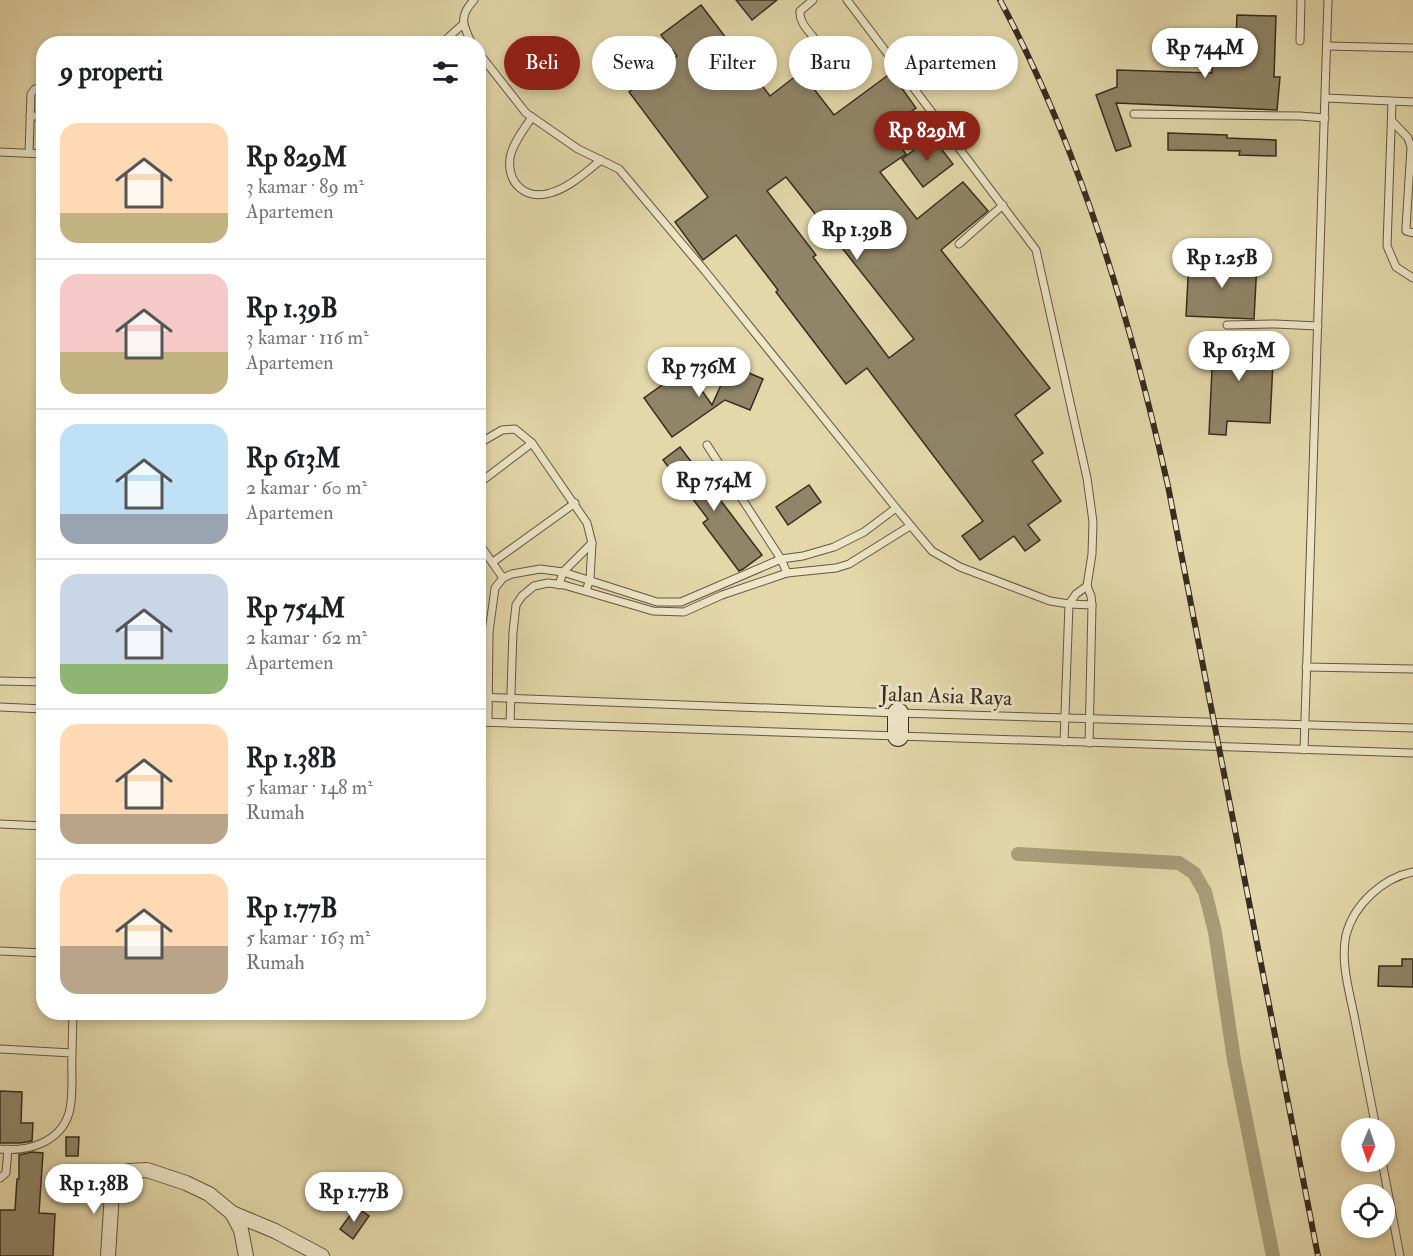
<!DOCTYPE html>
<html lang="id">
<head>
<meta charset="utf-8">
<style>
	:root { --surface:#fff; --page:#f2f2f2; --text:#202124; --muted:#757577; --line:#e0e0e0; --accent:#8f2418 }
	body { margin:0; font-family:"IM FELL Double Pica",serif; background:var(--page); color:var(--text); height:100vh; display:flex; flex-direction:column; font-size:22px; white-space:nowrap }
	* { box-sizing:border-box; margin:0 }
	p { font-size:20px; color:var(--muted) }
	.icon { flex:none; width:33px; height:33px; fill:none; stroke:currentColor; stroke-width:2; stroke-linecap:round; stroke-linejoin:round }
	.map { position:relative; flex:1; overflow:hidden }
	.panel { position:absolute; left:36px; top:36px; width:450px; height:984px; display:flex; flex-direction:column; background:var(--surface); border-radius:24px; box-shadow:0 3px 9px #0003 }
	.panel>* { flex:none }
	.top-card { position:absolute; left:504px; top:36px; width:570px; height:54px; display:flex; gap:12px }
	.needle { width:39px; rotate:182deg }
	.tools { position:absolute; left:1341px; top:1118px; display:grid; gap:12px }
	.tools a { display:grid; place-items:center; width:54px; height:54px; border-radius:50%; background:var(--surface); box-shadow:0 3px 9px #0003; font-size:30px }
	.price { position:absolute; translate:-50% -51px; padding:0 14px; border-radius:21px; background:#fff; color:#222; font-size:20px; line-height:39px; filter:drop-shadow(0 2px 3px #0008) }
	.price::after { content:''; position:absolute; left:50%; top:36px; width:18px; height:14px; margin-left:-9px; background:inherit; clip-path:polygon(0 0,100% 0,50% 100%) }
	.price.selected { background:var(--accent); color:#fff }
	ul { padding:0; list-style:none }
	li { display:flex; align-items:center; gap:18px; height:150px; padding:0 24px }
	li+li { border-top:2px solid var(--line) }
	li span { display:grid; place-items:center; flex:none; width:168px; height:120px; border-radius:18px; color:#555 }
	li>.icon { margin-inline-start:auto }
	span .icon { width:72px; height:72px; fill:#fffc; stroke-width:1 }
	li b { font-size:26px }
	h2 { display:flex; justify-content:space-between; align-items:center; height:72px; padding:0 24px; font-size:26px }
	.pill { padding:0 21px; border-radius:27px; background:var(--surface); box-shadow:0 3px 9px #0003; font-size:21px; line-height:54px }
	.pill.selected { background:var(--accent); color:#fff }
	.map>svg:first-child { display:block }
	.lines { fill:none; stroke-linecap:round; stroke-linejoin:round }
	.canal { stroke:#a99e7b; stroke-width:14 }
	.building { fill:#908568; stroke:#362c20; stroke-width:1.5; fill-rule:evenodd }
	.lane-casing { stroke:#625742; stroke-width:9 }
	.street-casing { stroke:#625742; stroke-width:16 }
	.secondary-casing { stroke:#362c20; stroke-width:22 }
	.lane { stroke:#ede6c8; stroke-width:7 }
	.street { stroke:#ede6c8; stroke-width:14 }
	.secondary { stroke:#ede6c8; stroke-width:20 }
	.rail-casing { stroke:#362c20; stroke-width:6 }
	.rail { stroke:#ede6c8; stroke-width:4; stroke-dasharray:11; stroke-linecap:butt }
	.labels { text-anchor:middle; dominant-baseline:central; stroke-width:6; stroke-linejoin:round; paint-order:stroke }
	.street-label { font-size:22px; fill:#362c20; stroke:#ede6c8 }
</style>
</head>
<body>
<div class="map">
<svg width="1413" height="1256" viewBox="0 0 1413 1256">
	<rect width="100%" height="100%" fill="#e4d8aa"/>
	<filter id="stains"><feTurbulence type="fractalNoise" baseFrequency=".00333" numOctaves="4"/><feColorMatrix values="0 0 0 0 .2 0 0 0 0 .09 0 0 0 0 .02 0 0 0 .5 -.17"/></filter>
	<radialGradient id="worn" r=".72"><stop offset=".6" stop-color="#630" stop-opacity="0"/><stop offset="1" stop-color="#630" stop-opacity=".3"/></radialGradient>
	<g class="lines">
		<polyline class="canal" points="1018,854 1179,863 1194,873 1205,892 1215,932 1234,1060 1273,1256"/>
	</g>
	<g class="building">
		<polygon points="736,0 777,0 752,20"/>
		<path d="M701,5l69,91 31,-24 33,43 57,-42 25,35 -29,21 19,25 -26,18 37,47 46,-37 25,29 -47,39 109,138 -35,27 28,38 -11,8 29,40 -33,24 12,15 -15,11 -11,-15 -34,24 -18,-24 21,-15 -116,-153 -21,16 -70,-92 2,-2 -42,-55 -33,25 -28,-38 33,-25 -79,-105 48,-36 -16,-21zM786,177l128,162 -25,19 -76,-101 3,-2 -49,-64z"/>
		<polygon points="1237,15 1276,16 1274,77 1280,77 1277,110 1116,103 1131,146 1116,151 1096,95 1117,87 1117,70 1212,73 1213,37 1236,38"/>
		<polygon points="1168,133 1227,135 1227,138 1276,140 1276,156 1239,155 1240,151 1168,150"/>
		<polygon points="932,137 953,164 923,187 902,159"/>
		<polygon points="1189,259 1257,262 1254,319 1186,316"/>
		<polygon points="1206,338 1274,341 1270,423 1227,421 1226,435 1209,434 1212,369 1204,368"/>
		<polygon points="730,365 763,379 750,410 725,400 672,437 644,398 686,368 712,405"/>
		<polygon points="680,447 762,555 743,569 739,571 703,523 708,519 663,460"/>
		<polygon points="809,485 821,502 788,525 776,507"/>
		<polygon points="1402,959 1413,959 1413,987 1378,986 1379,966 1402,966"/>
		<polygon points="0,1091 22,1092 21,1123 33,1123 32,1141 20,1143 0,1143"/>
		<polygon points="66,1137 79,1137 78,1156 66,1156"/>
		<polygon points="32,1152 43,1153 39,1213 55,1214 53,1256 0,1256 0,1210 15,1210 17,1179 19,1179 19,1155"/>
		<polygon points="356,1207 369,1216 353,1239 340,1229"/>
	</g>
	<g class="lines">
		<g class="lane-casing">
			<g id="lane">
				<path d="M813,0l-13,11c-1,11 8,19 14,27"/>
				<polyline points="847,0 1036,250 1087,478 1093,522 1092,554 1087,586 1091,596 1092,605 1089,743"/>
				<polyline points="1300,41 1301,0"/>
				<polyline points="441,44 462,25"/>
				<path d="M472,44c-9,-19 -14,-27 2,-44"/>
				<polyline points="1327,46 1413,48"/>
				<polyline points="478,52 526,113 578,149 619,169 705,271 896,508 932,551 960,567 1050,601 1069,604 1092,605"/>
				<polyline points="1326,98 1413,102"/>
				<polyline points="1392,102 1387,246 1396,267 1413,278"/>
				<polyline points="1134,114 1300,116 1325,118"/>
				<polyline points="30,116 44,116"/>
				<path d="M532,117c-7,11 -20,27 -22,41 -3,26 16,42 40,35 19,-5 36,-21 51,-33"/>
				<polyline points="1392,121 1408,138 1411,147 1406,228 1406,231 1413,233"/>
				<polyline points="0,152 44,154"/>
				<polyline points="29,153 31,94 35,89 44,88"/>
				<polyline points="959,244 1003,205"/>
				<polyline points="1227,325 1275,324 1318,326"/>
				<polyline points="478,444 502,430 515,429 532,443 587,523 592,543 590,579 586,591"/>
				<polyline points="707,445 781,559 787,573"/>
				<polyline points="478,484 532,443"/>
				<polyline points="478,542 503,578"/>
				<polyline points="493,562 575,503"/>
				<polyline points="559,585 563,572 592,543"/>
				<polyline points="1306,667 1413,669"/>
				<polyline points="0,681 44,682"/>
				<polyline points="478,697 898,713 1413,728"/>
				<polyline points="0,707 44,709"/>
				<polyline points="478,722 1413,753"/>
				<polyline points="488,722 489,632 495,588 503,578 512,574 540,569 563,572 657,602 681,602 781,559 803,556 834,547 864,532 896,508"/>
				<polyline points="510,723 513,632 516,605 522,596 534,586 548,583 564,585 653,611 684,612 722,595 787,573 836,568 849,564 910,526"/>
				<polyline points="1064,742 1069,604 1076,594 1087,586"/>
				<polyline points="1304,750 1328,0"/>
				<polyline points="0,824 44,826"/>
				<polyline points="0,951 44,953"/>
				<path d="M0,1049l72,4c-1,17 2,44 -3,60 -9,30 -42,39 -69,36"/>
				<polyline points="72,1053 73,1012"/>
				<path d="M1376,1128c-7,-36 -14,-72 -21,-108 -5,-27 -15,-57 -9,-85 8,-31 37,-57 67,-63"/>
				<polyline points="1382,1161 1400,1256"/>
				<polyline points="0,1178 6,1173 8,1149"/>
			</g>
		</g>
		<g class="street-casing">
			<g id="street">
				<polyline points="232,1213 241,1230 246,1256"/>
				<polyline points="108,1256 113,1177 129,1171 147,1170 186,1183 209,1194 232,1213 275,1231 322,1256"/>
			</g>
		</g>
		<g class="secondary-casing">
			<polyline id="secondary" points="898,713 898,736"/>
		</g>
		<use href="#lane" class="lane"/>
		<use href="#street" class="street"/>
		<use href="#secondary" class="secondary"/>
		<g class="rail-casing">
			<path id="rail" d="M1000,0c81,152 130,318 168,486l150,770"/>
		</g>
		<use href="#rail" class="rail"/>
	</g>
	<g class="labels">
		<g class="street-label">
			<text transform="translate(946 696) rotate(2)">Jalan Asia Raya</text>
		</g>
	</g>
	<rect width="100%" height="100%" filter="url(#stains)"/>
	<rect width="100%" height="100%" fill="url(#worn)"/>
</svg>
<div class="tools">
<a><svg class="needle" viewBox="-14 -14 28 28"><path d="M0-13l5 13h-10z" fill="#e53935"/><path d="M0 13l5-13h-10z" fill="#757577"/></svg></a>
<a><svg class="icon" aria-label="locate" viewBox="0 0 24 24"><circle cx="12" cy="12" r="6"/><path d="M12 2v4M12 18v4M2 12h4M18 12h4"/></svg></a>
</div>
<b class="price" style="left:1205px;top:79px">Rp 744M</b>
<b class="price selected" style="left:927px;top:162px">Rp 829M</b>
<b class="price" style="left:857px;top:261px">Rp 1.39B</b>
<b class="price" style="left:1222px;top:289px">Rp 1.25B</b>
<b class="price" style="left:1239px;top:382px">Rp 613M</b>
<b class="price" style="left:699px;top:398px">Rp 736M</b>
<b class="price" style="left:714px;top:512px">Rp 754M</b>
<b class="price" style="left:94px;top:1215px">Rp 1.38B</b>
<b class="price" style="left:354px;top:1223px">Rp 1.77B</b>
<div class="top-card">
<a class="pill selected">Beli</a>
<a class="pill">Sewa</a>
<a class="pill">Filter</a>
<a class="pill">Baru</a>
<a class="pill">Apartemen</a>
</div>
<section class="panel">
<h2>9 properti<svg class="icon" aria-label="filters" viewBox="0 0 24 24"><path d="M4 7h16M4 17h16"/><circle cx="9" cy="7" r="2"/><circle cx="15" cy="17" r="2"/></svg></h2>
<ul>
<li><span style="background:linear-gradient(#ffd9b3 75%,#c2b280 0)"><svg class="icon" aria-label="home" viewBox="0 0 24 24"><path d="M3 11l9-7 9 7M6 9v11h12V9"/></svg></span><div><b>Rp 829M</b><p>3 kamar · 89 m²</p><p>Apartemen</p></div></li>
<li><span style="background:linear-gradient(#f6c9c9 65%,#c2b280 0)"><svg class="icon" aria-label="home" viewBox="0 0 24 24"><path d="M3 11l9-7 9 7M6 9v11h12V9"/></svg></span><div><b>Rp 1.39B</b><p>3 kamar · 116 m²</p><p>Apartemen</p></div></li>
<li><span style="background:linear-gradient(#bfe0f5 75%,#9aa5b1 0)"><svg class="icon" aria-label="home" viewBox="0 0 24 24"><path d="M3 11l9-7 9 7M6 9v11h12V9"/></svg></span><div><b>Rp 613M</b><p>2 kamar · 60 m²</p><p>Apartemen</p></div></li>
<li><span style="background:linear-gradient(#c9d6e8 75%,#8fb573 0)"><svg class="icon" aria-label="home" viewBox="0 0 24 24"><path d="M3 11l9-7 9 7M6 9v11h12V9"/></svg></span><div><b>Rp 754M</b><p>2 kamar · 62 m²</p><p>Apartemen</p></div></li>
<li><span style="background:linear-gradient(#ffd9b3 75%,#b9a48a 0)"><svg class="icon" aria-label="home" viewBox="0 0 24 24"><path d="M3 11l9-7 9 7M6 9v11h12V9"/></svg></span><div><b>Rp 1.38B</b><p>5 kamar · 148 m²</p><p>Rumah</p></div></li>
<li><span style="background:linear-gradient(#ffd9b3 60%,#b9a48a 0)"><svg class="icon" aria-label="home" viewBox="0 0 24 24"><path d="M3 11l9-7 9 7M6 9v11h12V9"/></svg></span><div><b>Rp 1.77B</b><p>5 kamar · 163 m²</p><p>Rumah</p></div></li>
</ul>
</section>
</div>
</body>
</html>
